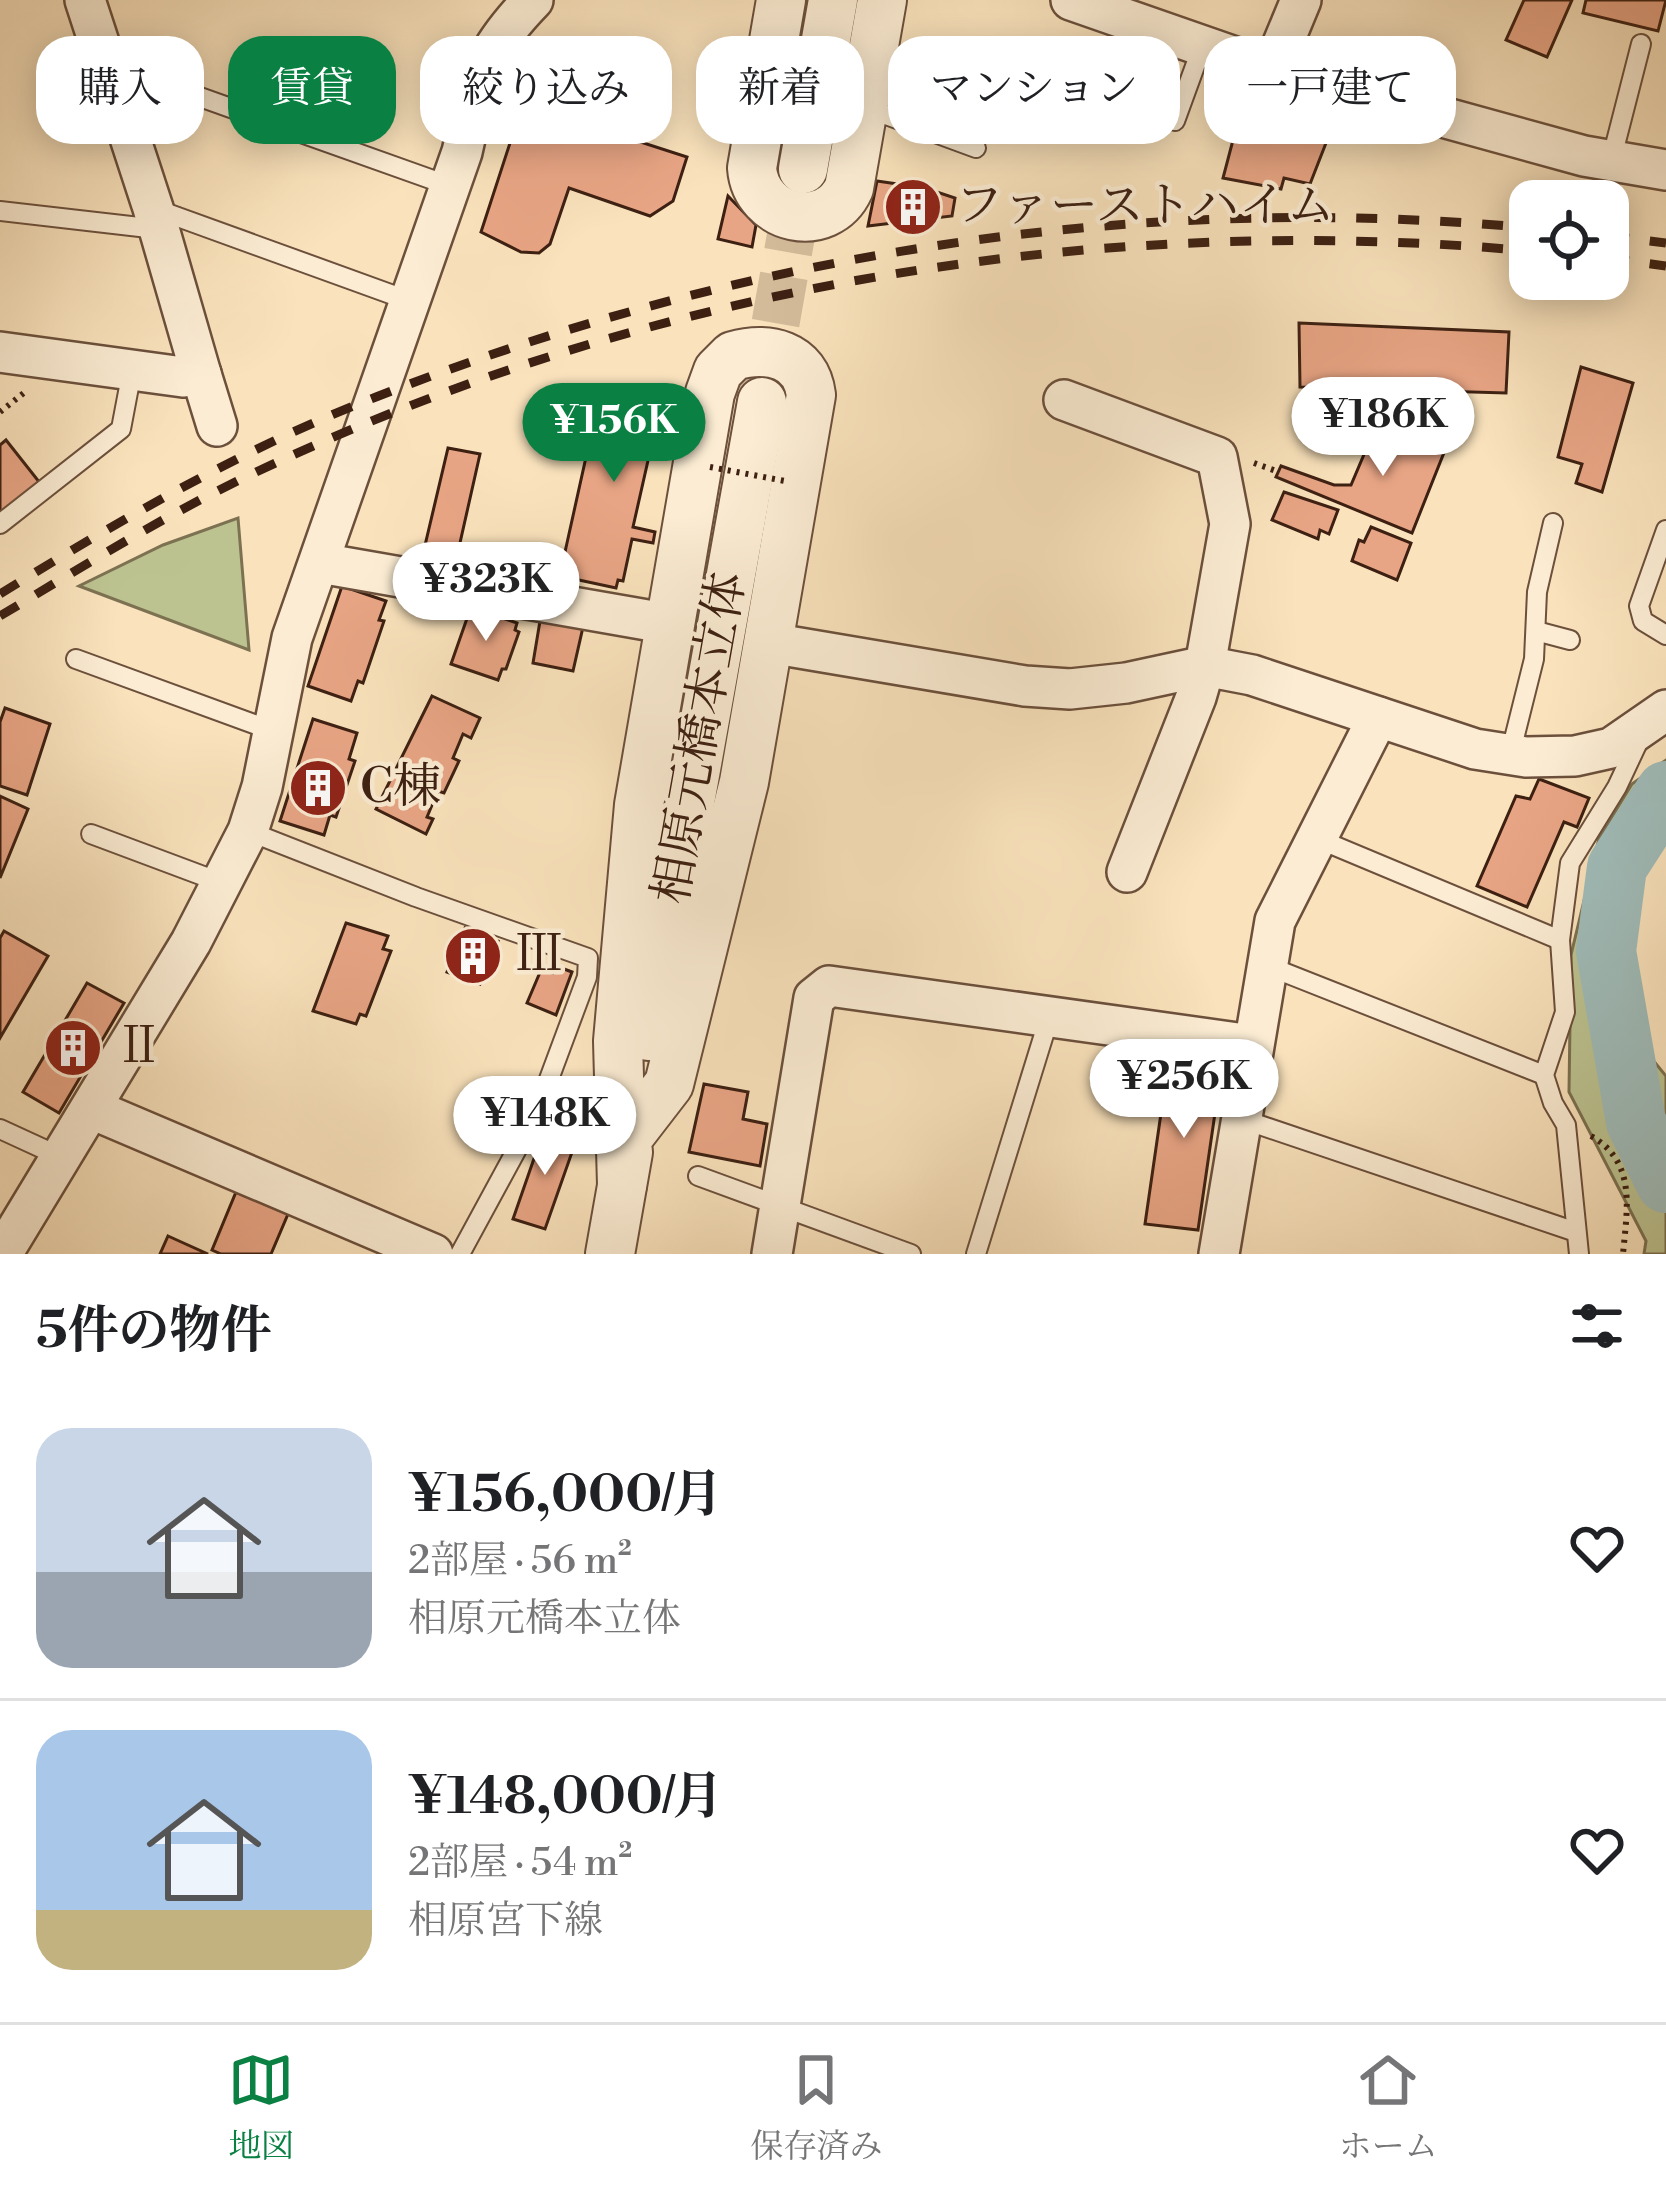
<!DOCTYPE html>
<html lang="ja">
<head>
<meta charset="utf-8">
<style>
	:root { --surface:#fff; --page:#f2f2f2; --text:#202124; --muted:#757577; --line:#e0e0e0; --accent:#0b8043 }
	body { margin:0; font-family:"Libre Bodoni","Noto Serif JP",serif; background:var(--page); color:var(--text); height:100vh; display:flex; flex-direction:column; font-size:45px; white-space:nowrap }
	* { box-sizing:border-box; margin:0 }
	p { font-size:39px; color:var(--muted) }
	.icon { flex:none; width:66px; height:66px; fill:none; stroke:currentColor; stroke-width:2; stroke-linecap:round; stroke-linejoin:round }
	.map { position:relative; height:1254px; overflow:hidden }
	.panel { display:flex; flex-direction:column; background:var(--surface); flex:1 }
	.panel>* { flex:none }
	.guide { position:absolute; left:36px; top:36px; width:1596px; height:108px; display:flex; gap:24px }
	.buttons { position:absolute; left:1509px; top:180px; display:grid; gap:24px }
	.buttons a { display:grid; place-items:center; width:120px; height:120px; border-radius:24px; background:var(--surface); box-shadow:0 6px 30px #0003; font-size:60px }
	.price { position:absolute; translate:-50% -102px; padding:0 27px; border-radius:42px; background:#fff; color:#222; font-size:39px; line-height:78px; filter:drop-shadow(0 3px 6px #0008) }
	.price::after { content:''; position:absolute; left:50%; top:72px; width:36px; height:27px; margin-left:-18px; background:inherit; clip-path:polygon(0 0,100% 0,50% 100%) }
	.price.on { background:var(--accent); color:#fff }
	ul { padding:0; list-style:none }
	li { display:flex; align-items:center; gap:36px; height:300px; padding:0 36px }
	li+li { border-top:3px solid var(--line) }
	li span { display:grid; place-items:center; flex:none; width:336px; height:240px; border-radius:36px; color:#555 }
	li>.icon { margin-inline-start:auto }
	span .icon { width:144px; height:144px; fill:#fffc; stroke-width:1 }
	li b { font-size:51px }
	h2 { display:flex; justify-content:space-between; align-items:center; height:144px; padding:0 36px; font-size:51px }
	.chip { padding:0 42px; border-radius:36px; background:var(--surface); box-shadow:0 6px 30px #0003; font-size:42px; line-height:108px }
	.chip.on { background:var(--accent); color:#fff }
	.dock { display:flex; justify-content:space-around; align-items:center; height:168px; border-top:3px solid var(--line); background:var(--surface); font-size:33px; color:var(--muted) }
	.dock a { display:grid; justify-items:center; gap:6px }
	.dock .on { color:var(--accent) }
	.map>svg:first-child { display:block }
	.green { fill:#bcc391; stroke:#7c7252; stroke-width:3 }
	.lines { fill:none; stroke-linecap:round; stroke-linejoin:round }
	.river { stroke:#a0bcb9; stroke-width:60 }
	.building { fill:#e8a585; stroke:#3d2012; stroke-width:3 }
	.tertiary-tunnel { stroke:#d3bb9a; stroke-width:48; stroke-dasharray:48 24; stroke-linecap:butt }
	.service-casing { stroke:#6c503c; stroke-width:22 }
	.minor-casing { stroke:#6c503c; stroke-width:44 }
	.tertiary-casing { stroke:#6c503c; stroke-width:52 }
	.path { stroke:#3d2012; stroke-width:6; stroke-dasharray:3 6; stroke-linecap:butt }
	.service { stroke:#fbecd3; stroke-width:18 }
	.minor { stroke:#fbecd3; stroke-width:39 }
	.tertiary { stroke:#fbecd3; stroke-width:48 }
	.rail { stroke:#3d2012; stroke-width:9; stroke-dasharray:21 21; stroke-linecap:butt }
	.path-bridge { stroke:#3d2012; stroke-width:6; stroke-dasharray:3 6; stroke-linecap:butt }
	.labels { text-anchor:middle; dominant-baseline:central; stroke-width:9; stroke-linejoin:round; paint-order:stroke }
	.poi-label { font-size:48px; fill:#3d2012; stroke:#fbecd3; text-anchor:start }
	.street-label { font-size:48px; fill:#3d2012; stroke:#fbecd3 }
</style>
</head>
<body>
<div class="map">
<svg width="1666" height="1254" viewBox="0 0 1666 1254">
	<rect width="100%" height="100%" fill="#f9e2bc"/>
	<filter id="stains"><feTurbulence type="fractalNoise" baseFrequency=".00167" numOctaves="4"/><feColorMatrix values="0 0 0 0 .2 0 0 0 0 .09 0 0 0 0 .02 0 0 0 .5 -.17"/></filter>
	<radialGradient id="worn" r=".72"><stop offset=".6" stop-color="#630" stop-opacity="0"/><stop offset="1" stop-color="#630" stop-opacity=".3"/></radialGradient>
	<g class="green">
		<polygon points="238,518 249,650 79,586 163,545"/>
		<polygon points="1666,760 1666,783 1588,973 1600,1036 1644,1049 1666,1076 1666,1254 1644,1254 1646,1241 1569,1092 1571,955 1599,838 1632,784"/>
	</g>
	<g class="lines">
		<polyline class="river" points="1666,791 1617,867 1606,951 1636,1122 1666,1183"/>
	</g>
	<g class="building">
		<polygon points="1524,0 1572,0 1547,57 1506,40"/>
		<polygon points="1586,0 1666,0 1658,31 1583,13"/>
		<polygon points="547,98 568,104 600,129 687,157 673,201 650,216 569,188 550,244 539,253 521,252 481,232 524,100"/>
		<polygon points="1315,120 1333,125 1310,184 1284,178 1281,189 1223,178 1238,121 1311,134"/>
		<polygon points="877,181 925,188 955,198 952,216 868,226"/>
		<polygon points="728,196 756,225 752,247 718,239"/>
		<polygon points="1299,323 1509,332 1506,393 1300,387"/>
		<polygon points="1581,367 1633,383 1602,492 1576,483 1582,464 1558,457"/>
		<polygon points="602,385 644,394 646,385 664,388 658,419 679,424 676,438 654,434 633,527 655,532 653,543 632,539 623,581 618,580 616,588 565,577 566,571 561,570"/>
		<polygon points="1377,424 1445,450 1412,533 1276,477 1281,466 1334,485 1351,485"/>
		<polygon points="6,440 40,483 0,514 0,445"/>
		<polygon points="448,448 480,454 455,565 422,558"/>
		<polygon points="1284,492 1338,510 1329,534 1320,530 1318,539 1272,520"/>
		<polygon points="1371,527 1411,543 1397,580 1352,561 1359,540 1364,542"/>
		<polygon points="342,586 386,601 379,620 384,621 363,683 358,681 351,701 308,686"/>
		<polygon points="471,607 517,623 515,630 519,632 506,669 502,669 498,680 451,664"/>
		<polygon points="540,621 583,627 573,671 533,663"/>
		<polygon points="432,696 480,718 471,738 463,734 453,758 459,761 444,793 438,791 427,817 433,819 426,834 376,809"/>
		<polygon points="5,708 50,724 27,795 0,786 0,722"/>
		<polygon points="313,719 357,733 349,759 355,761 336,817 330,815 324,835 280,821"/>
		<polygon points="1539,779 1589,798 1577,827 1564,822 1527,907 1477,886 1516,796 1530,799"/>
		<polygon points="0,796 28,809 0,878"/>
		<polygon points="346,923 388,936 383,949 391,951 366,1016 360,1014 356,1024 313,1011"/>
		<polygon points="465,928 498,941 480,984 447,972"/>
		<polygon points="4,931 48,956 0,1038 0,938"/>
		<polygon points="556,966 572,972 556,1015 527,1003 541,970 553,973"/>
		<polygon points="87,983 124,1003 59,1113 23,1092"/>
		<polygon points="1170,1051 1223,1058 1198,1230 1145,1224"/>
		<polygon points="704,1084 748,1092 743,1119 767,1124 760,1166 689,1152"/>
		<polygon points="545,1127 577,1138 545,1229 513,1219"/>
		<polygon points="236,1192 288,1214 271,1254 221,1254 212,1250"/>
		<polygon points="168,1236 208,1254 160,1254"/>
	</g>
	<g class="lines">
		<polyline class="tertiary-tunnel" points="763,394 802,173"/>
		<g class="service-casing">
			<g id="service">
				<polyline points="110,65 450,186"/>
				<polyline points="867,108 976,148"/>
				<polyline points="1175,121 1202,47"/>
				<polyline points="1611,161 1641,44"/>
				<polyline points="153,208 407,300"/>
				<polyline points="0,211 157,229"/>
				<polyline points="0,524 121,429 132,371"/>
				<polyline points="1666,530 1639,606 1643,621 1666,635"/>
				<polyline points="1536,631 1570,640"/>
				<polyline points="76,659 273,731"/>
				<polyline points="1510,755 1534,659 1537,592 1553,523"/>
				<polyline points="248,831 416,897 588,958 587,977 536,1114 460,1254"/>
				<polyline points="91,834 222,883"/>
				<polyline points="1316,838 1560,940"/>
				<polyline points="1268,966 1544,1075"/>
				<polyline points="1242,1119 1576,1232"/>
				<polyline points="0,1129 61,1157"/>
				<polyline points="698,1176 911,1254"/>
				<polyline points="976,1254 1050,1015"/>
				<polyline points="1579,1254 1566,1125 1553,1103 1544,1075 1565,1012 1560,940 1570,863 1617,787 1640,738"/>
			</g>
		</g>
		<g class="minor-casing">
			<g id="minor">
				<polyline points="1071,0 1272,70 1584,156 1666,170"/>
				<polyline points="1272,70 1301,0"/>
				<polyline points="0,352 183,377 201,374 153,208 85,0"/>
				<polyline points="201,374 217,426"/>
				<polyline points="1064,400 1217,457 1230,524 1205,666 1196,697 1127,872"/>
				<polyline points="320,563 670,624"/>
				<polyline points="770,643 1025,686 1070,689 1126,683 1205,666 1252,675 1475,749 1526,757 1575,756 1611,748 1666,710"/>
				<polyline points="92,1109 433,1254"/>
				<path d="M2,1254l189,-312 57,-111 14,-44 30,-149 170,-486c17,-74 16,-95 71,-152"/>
				<polyline points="772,1254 814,998 829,986 1252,1045"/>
				<polyline points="1219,1254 1275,921 1378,717"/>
			</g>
		</g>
		<g class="tertiary-casing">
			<g id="tertiary">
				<path d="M781,0l-29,168c4,52 75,68 97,20l33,-188"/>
				<polyline points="803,169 833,0"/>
				<polyline points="648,1036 762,402"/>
				<path d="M622,1185l-4,-144 21,-236 71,-412 8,-22 15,-15c35,-10 73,-2 78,39l-67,387 -75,302 -37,48"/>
				<polyline points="610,1254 628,1152"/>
			</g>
		</g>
		<g class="path">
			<polyline points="0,412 25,392"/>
			<polyline points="1254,463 1279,472"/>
			<polyline points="555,1121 582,1131"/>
			<path d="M1591,1136c46,26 36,73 32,118"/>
		</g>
		<use href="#service" class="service"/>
		<use href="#minor" class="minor"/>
		<use href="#tertiary" class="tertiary"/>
		<g class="rail">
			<polyline points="1608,236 1666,243"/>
			<polyline points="1608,258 1666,266"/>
			<path d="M0,594c120,-74 244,-146 376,-197 366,-144 762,-206 1154,-169"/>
			<path d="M0,616c82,-49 165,-101 252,-142 394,-188 844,-263 1278,-223"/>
		</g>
		<g class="path-bridge">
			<polyline points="781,53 858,66"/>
			<polyline points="710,467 785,481"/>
		</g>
	</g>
	<defs>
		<g id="building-disc" transform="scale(3)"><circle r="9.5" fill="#8f2418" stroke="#fbecd3"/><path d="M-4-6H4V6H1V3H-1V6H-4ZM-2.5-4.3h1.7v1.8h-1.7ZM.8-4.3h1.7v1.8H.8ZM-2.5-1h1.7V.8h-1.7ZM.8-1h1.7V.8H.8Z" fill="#fff"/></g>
	</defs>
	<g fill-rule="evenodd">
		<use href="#building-disc" x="913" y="207"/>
		<use href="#building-disc" x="318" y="788"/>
		<use href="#building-disc" x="473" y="956"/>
		<use href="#building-disc" x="73" y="1048"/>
	</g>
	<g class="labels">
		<g class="poi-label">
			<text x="955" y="207">ファーストハイム</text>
			<text x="360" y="788">C棟</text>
			<text x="515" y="956">Ⅲ</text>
			<text x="115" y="1048">Ⅱ</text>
		</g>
		<g class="street-label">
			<text transform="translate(701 738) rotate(-80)">相原元橋本立体</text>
		</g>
	</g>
	<rect width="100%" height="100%" filter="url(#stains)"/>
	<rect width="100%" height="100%" fill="url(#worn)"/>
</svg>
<div class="buttons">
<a><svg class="icon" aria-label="locate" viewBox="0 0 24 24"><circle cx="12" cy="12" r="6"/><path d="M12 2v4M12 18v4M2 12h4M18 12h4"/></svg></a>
</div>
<b class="price" style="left:1383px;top:479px">¥186K</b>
<b class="price on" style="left:614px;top:485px">¥156K</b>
<b class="price" style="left:486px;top:644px">¥323K</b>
<b class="price" style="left:1184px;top:1141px">¥256K</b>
<b class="price" style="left:545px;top:1178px">¥148K</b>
<div class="guide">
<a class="chip">購入</a>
<a class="chip on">賃貸</a>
<a class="chip">絞り込み</a>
<a class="chip">新着</a>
<a class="chip">マンション</a>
<a class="chip">一戸建て</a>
</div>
</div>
<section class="panel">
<h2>5件の物件<svg class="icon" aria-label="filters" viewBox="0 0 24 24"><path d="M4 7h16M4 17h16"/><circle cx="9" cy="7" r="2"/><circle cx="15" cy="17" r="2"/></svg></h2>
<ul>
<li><span style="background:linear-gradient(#c9d6e8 60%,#9aa5b1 0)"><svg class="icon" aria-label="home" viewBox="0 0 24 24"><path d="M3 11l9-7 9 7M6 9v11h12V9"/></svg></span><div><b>¥156,000/月</b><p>2部屋 · 56 m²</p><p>相原元橋本立体</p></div><svg class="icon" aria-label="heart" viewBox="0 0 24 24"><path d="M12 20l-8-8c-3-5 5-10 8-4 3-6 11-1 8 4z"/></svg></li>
<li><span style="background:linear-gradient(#a9c7e8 75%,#c2b280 0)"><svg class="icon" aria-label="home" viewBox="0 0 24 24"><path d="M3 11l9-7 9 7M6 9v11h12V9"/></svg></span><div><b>¥148,000/月</b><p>2部屋 · 54 m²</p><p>相原宮下線</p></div><svg class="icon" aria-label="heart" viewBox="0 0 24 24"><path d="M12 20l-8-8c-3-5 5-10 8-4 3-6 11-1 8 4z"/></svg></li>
</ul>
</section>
<nav class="dock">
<a class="on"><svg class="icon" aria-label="map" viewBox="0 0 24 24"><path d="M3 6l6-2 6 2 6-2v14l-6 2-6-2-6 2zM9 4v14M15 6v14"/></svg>地図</a>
<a><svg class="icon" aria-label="saved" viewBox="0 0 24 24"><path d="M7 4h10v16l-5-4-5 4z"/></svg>保存済み</a>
<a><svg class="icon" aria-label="home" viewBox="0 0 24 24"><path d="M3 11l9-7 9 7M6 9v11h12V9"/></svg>ホーム</a>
</nav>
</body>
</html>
